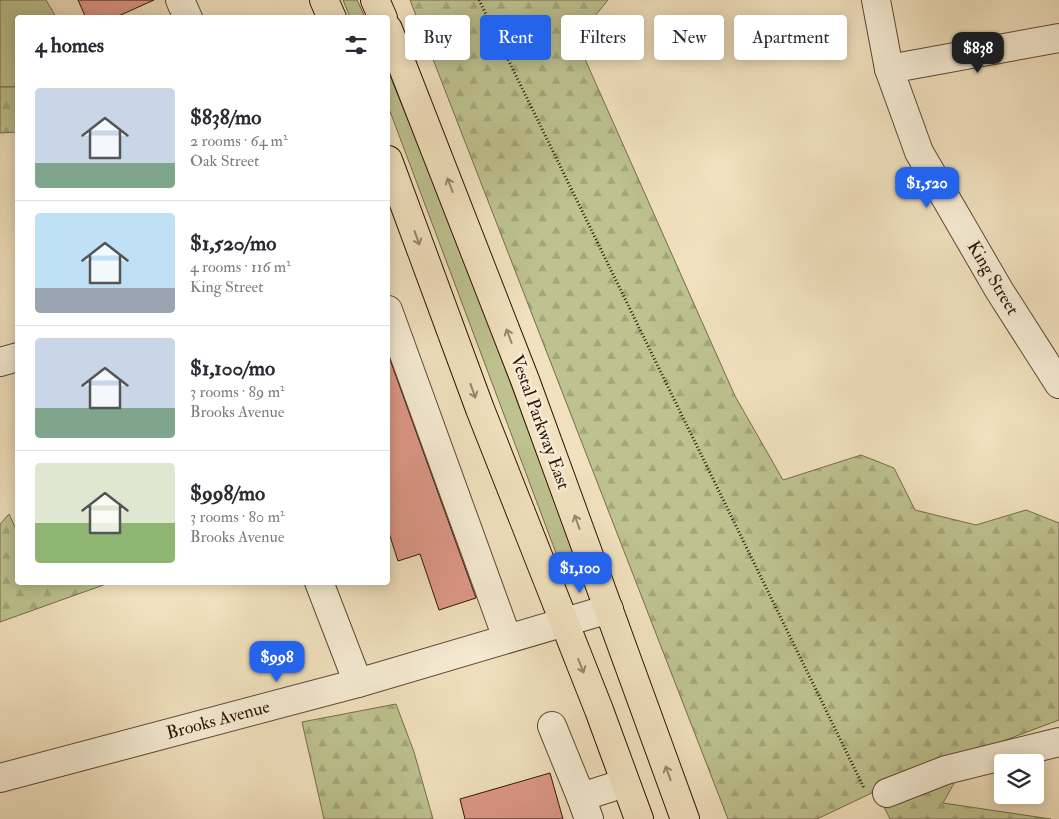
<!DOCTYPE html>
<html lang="en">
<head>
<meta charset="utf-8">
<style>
	:root { --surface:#fff; --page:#f2f2f3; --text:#2b2b33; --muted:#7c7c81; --line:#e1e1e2; --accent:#2563eb }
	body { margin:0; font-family:"IM FELL Double Pica",serif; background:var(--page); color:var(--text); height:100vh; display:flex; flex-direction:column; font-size:19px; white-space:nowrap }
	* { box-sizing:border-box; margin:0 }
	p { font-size:16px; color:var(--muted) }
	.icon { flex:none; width:28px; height:28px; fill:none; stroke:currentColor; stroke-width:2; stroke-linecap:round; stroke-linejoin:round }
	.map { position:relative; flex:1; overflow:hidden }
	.sheet { position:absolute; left:15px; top:15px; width:375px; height:570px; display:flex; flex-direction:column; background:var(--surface); border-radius:5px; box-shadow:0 2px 12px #0003 }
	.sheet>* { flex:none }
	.top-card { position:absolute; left:405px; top:15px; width:475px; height:45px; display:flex; gap:10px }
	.controls { position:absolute; left:994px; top:754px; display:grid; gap:10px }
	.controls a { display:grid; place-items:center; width:50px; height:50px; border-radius:5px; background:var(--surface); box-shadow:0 2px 12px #0003; font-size:25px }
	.price { position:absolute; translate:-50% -42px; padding:0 11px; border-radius:10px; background:var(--accent); color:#fff; font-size:16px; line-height:32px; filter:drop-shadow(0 1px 2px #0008) }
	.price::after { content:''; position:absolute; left:50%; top:30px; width:15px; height:11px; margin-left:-8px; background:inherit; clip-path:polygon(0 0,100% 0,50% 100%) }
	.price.on { background:#222; color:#fff }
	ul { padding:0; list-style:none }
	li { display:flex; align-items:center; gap:15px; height:125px; padding:0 20px }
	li+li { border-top:1px solid var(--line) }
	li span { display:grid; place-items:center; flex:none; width:140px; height:100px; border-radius:5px; color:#555 }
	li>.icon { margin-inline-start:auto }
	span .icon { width:60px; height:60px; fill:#fffc; stroke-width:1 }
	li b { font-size:21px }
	h2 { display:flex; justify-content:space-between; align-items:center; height:60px; padding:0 20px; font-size:21px }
	.chip { padding:0 18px; border-radius:5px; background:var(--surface); box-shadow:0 2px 12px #0003; font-size:18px; line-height:45px }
	.chip.on { background:var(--accent); color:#fff }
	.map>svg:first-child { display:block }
	.grass { fill:#bdc28f; stroke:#766c4c }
	.forest { fill:url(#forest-firs); stroke:#766c4c }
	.building { fill:#de9888; stroke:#2e1508 }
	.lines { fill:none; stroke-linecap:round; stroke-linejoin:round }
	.minor-casing { stroke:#5f4836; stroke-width:30 }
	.major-casing { stroke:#2e1508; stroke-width:30 }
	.path { stroke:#2e1508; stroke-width:3; stroke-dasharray:1 2.5; stroke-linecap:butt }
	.minor { stroke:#f6ecd5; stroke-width:28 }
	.major { stroke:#f1e1be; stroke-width:28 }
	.oneway { stroke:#99856c }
	.labels { text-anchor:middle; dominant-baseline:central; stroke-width:5; stroke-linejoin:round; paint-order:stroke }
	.street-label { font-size:18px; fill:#2e1508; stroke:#f6ecd5 }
</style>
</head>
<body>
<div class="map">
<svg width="1059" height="819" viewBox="0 0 1059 819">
	<defs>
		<pattern id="forest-firs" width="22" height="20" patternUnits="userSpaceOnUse" patternTransform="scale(1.25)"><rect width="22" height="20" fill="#bdc28f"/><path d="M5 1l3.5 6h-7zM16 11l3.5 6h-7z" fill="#a3a67a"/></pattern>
	</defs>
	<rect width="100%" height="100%" fill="#f1e1be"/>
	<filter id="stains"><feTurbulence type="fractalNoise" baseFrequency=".004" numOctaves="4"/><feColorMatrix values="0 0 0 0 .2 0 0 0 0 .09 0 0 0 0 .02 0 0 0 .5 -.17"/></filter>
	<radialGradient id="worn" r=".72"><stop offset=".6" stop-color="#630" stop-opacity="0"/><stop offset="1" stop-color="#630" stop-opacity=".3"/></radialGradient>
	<g class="grass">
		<polygon points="0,0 46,0 56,17 18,18 17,87 0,87"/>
		<polygon points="343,0 357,0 365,17 350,17"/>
		<polygon points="388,71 456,238 573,550 574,571 565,577 388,106"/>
	</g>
	<g class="forest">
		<polygon points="410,0 608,0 576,39 735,396 783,480 861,455 894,468 915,510 976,525 1026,510 1059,523 1059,720 971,753 943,803 1051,819 890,819 876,791 817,819 728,819"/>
		<polygon points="0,87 17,87 17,132 0,133"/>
		<polygon points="9,514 17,531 18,582 109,583 0,622 0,524"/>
		<polygon points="396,704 414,752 433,819 324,819 302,722"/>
	</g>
	<g class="building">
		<polygon points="78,0 154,0 114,18 86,18"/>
		<polygon points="388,354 476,598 439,610 420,554 398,561 388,530"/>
		<polygon points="550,773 563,819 465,819 460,799"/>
	</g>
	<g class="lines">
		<g class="minor-casing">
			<g id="minor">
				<polyline points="180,0 188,18"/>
				<polyline points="876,0 889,69 919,152 999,290 1059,384"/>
				<polyline points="889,69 1059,38"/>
				<polyline points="388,310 507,638"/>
				<polyline points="0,362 18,357"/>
				<polyline points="319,582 358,683"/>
				<polyline points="552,726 581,797 625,783"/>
				<polyline points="0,778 358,683 609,609"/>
				<polyline points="887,793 946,770 1059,742"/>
				<polyline points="581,797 589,819"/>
			</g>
		</g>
		<g class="major-casing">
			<g id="major">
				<polyline points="324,0 332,18"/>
				<polyline points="375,0 383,18"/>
				<polyline points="388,29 525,380 685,819"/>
				<polyline points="388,160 480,409 599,710 639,819"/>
			</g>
		</g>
		<polyline class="path" points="479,0 864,788"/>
		<use href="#minor" class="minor"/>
		<use href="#major" class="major"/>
	</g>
	<defs><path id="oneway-shaft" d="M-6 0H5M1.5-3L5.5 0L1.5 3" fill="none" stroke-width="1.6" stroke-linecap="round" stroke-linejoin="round" transform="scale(1.25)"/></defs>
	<g class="oneway">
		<use href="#oneway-shaft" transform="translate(450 185) rotate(-111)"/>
		<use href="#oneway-shaft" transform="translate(417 238) rotate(70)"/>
		<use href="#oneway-shaft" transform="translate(509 336) rotate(-111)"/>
		<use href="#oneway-shaft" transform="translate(473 391) rotate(70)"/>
		<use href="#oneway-shaft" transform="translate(577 522) rotate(-110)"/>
		<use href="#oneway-shaft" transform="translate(581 666) rotate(68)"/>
		<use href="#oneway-shaft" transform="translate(668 773) rotate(-110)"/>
	</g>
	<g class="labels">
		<g class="street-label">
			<text transform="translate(993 278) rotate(59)">King Street</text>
			<text transform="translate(540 422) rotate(70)">Vestal Parkway East</text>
			<text transform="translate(218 720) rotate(-15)">Brooks Avenue</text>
		</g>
	</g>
	<rect width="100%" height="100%" filter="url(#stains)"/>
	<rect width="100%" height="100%" fill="url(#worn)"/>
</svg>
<div class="controls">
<a><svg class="icon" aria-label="layers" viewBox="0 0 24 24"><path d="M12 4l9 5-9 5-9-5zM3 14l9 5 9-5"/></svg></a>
</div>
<b class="price on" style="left:978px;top:74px">$838</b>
<b class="price" style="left:927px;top:209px">$1,520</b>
<b class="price" style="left:580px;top:594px">$1,100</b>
<b class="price" style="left:277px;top:683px">$998</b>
<div class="top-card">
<a class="chip">Buy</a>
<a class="chip on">Rent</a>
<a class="chip">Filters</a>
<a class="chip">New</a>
<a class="chip">Apartment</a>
</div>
<section class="sheet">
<h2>4 homes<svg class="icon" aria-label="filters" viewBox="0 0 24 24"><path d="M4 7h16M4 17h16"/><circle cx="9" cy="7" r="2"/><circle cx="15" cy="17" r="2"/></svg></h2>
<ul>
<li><span style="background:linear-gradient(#c9d6e8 75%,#7fa58c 0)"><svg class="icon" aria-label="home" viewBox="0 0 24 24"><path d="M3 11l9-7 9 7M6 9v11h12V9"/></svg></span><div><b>$838/mo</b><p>2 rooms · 64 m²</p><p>Oak Street</p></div></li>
<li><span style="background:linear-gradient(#bfe0f5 75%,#9aa5b1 0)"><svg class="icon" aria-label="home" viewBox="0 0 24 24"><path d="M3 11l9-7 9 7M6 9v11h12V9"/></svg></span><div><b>$1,520/mo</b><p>4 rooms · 116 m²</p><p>King Street</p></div></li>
<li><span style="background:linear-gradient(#c9d6e8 70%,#7fa58c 0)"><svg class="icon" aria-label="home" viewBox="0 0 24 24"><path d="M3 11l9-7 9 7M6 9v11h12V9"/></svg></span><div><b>$1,100/mo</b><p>3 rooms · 89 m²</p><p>Brooks Avenue</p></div></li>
<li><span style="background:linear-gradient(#dfe7d0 60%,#8fb573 0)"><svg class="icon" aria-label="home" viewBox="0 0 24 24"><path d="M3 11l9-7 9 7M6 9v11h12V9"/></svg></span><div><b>$998/mo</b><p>3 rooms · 80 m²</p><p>Brooks Avenue</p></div></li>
</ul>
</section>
</div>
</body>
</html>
